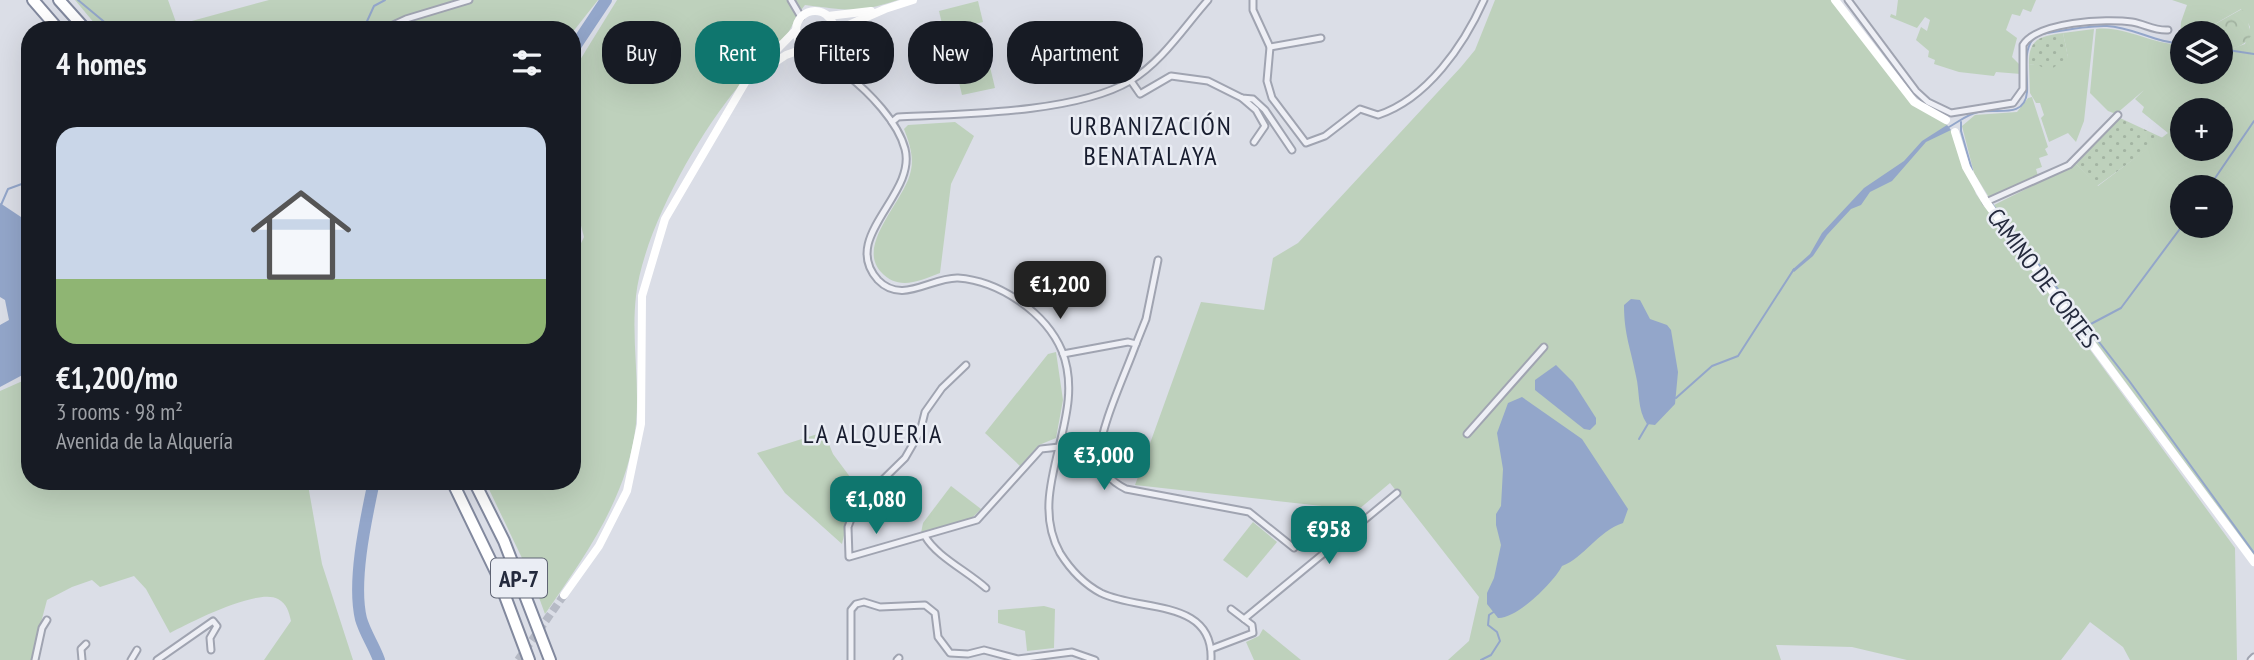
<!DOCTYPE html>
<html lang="en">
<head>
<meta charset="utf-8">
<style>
	:root { --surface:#171b24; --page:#242831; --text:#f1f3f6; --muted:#9ea1a6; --accent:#0f766e }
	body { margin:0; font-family:"PT Sans Narrow",sans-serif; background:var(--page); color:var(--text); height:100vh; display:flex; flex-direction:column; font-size:26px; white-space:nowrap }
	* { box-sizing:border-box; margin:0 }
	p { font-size:23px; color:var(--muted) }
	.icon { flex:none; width:38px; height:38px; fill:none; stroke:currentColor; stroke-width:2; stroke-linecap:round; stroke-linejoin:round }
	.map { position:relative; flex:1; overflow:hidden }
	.details { position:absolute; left:21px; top:21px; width:560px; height:469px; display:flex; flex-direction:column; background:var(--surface); border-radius:28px; box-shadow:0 7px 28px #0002 }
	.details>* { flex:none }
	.top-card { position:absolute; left:602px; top:21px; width:665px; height:63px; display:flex; gap:14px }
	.tools { position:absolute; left:2170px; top:21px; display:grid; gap:14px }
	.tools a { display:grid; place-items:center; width:63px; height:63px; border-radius:50%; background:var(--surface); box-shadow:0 7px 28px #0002; font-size:35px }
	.price { position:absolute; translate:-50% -60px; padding:0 16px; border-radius:14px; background:var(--accent); color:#fff; font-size:23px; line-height:46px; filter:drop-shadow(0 2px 4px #0008) }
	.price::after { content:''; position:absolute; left:50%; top:42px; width:21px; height:16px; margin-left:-10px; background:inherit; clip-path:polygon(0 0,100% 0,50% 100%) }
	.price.on { background:#222; color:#fff }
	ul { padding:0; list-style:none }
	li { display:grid; align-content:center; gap:14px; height:371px; padding:0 35px }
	li span { display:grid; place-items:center; height:217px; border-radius:21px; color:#555 }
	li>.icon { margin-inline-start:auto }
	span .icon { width:126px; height:126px; fill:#fffc; stroke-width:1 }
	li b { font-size:30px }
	h2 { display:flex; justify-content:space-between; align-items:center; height:84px; padding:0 35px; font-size:30px }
	.chip { padding:0 24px; border-radius:28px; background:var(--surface); box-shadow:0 7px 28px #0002; font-size:24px; line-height:63px }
	.chip.on { background:var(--accent); color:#fff }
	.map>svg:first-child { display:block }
	.grass { fill:#bed1bc; fill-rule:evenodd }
	.forest { fill:url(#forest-crowns) }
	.garden { fill:url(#garden-dots) }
	.water { fill:#93a6ca }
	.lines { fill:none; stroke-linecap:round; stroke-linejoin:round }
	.stream { stroke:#93a6ca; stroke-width:2 }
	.river { stroke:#93a6ca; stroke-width:12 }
	.secondary-tunnel { stroke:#b6bac5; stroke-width:8; stroke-dasharray:8 4; stroke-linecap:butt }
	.street-casing { stroke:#a0a4b1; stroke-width:9 }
	.highway-casing { stroke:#82899e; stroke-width:14 }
	.street { stroke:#eeeff5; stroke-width:5 }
	.secondary { stroke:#fff; stroke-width:8 }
	.highway { stroke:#fff; stroke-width:10 }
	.labels { text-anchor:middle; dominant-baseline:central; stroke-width:5; stroke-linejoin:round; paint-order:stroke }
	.shield { fill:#eaedf4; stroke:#5f6474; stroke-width:2 }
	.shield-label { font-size:23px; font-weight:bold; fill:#242a3d }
	.street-label { font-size:24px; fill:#242a3d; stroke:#eaedf4 }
	.neighbourhood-label { font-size:26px; letter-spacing:2px; fill:#171c2e; stroke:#eaedf4 }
</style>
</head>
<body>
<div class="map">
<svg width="2254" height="660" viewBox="0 0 2254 660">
	<defs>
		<pattern id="forest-crowns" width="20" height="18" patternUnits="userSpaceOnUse" patternTransform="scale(1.75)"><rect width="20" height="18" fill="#bed1bc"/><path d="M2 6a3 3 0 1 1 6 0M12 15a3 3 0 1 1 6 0" fill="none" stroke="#a3b4a2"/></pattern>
		<pattern id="garden-dots" width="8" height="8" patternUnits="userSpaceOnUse" patternTransform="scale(1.75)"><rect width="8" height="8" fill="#bed1bc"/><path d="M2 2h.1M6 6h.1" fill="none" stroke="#a3b4a2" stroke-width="1.8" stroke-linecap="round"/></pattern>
	</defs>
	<rect width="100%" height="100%" fill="#dbdee7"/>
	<g class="grass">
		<polygon points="75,0 168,0 177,25 269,0 598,0 572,33 572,30 100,30"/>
		<path d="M617,0h281c-43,14 -50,10 -93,5 -10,12 -14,25 -22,36 -14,17 -31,30 -45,46 -41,49 -95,145 -102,209 -5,42 4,86 0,128 -8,73 -51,132 -91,190l-12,-33 -48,-100h87v-219l12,-25 -12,-46v-118z"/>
		<polygon points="1495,0 1833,0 1910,101 1947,125 1955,137 1976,194 2235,548 2237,660 2130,660 2123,647 2090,622 2061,660 1907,660 1852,647 1776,645 1781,660 1448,660 1469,641 1479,597 1390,483 1358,510 1135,485 1201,302 1264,310 1273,258 1298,243 1461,67 1475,50"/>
		<polygon points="1898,0 2036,0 2031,12 2023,9 2020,16 2012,14 2006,30 2017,38 2012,57 2020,65 2021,74 1996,72 1994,76 1959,72 1934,64 1935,60 1928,57 1929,51 1916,40 1921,27 1927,31 1930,20 1925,17 1917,28 1890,17 1891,14 1896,16"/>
		<path d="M2172,0h82v555l-260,-350 82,-41 22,22 70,-53 -26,-21 2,-5 -9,-8 9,-9 -28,24 -8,-3 -18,-18 6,-64c29,-4 58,17 86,15v28h39v-22l31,4 -24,-4 17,-6 5,-17 -9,-18 -42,24h-17l-2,8 1,-19 6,-17zM2182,110h39v39h-39zM2182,187h39v39h-39z"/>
		<polygon points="978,1 983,22 944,32 939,11"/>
		<polygon points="2094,29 2084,121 2076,142 2068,133 2049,142 2041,118 2044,115 2040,103 2036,103 2030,93 2029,65 2068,57 2063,33"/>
		<polygon points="982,33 995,88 962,95 949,41"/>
		<polygon points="2032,97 2048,147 2045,149 2048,155 2039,158 2042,167 2036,169 2038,176 1990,199 1974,173 1962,126 1975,115 2017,112 2028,98"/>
		<path d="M955,122l19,14 -23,48 -11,89c-21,8 -42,18 -59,-1 -26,-28 25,-72 30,-102 3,-14 -2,-28 -7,-41l4,-4z"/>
		<polygon points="1056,352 1063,400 1056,438 1039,445 1020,466 985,433 1048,354"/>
		<path d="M27,379l3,1v101h280l-2,4 14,79 31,96h-89l27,-39c-2,-9 -4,-17 -13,-22 -21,-11 -87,23 -108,34l-24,-44 -12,-13 -34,11 -8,-7 -20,7 -25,13 -16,60h-31v-269z"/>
		<polygon points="824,432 833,454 862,493 850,509 842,544 785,493 757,453"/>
		<polygon points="951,486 981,509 972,518 921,533 923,523"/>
		<polygon points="1253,522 1277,542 1247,578 1223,560"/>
		<polygon points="1044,606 1055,609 1054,648 1027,651 1025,631 998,623 998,610"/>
		<polygon points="1263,629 1301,660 1254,660 1246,642 1259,636"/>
	</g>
	<path class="forest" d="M2242,9l5,8 4,19c-7,10 -18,15 -30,11v-14h-22z"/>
	<g class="garden">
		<path d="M2063,33l5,24 -19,14 -13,-7 -7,1c-1,-26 11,-29 34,-32z"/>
		<polygon points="2120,118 2163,138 2097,186 2076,164"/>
	</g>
	<g class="water">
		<polygon points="1947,125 1951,130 1926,142 1892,181 1870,192 1861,205 1851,209 1827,235 1813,256 1794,272 1792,270 1810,254 1822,233 1864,188 1904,161 1922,141"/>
		<polygon points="0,203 30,223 30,371 0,387 0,325 9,320 5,300 0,297"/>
		<path d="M1631,299l9,1 10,19 17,6 4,5 7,42 -3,32 -20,21 -8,-1c-10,-15 -7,-32 -11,-48 -5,-27 -12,-41 -12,-71z"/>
		<polygon points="1556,365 1573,382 1596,418 1596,424 1590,430 1584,429 1535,390 1535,380"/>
		<path d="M1522,397l60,42 46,70 -5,14c-25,8 -39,35 -61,43 -8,16 -45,53 -64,52l-11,-14v-11l7,-15 7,-33 -5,-20v-11l5,-8 2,-37 -6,-36 11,-30z"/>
	</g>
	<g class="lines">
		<g class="stream">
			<polyline points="78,0 114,30"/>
			<polyline points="363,30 374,6 385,0"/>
			<path d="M2041,34c18,-3 48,-9 66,-8 26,1 51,18 75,17"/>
			<polyline points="2221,49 2254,54"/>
			<polyline points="1961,122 1961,131 1972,170"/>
			<path d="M1949,127c9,-5 19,-13 29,-15 18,-4 47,7 49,-20 1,-17 -5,-39 6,-53"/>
			<polyline points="2209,187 2254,121"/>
			<polyline points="1992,204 2130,382 2254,553"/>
			<polyline points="1,205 8,189 30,181"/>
			<polyline points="2087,326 2121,308 2182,226"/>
			<polyline points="1676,398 1712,366 1738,356 1794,269"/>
			<polyline points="1639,439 1649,422"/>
			<polyline points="1481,660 1491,655 1500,641 1497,632 1488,625 1489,615 1495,611"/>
		</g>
		<g class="river">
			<polyline points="572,51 606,0"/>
			<polyline points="572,214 572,224"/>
			<path d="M374,481c-8,38 -22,100 -13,138 4,14 13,27 18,41"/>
		</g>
		<polyline class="secondary-tunnel" points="518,660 564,595"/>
		<g class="street-casing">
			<g id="street">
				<polyline points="791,0 801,17"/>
				<path d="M1253,0v10l17,37 -3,34 5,17 34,45 19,-7 35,-27 18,6c49,-16 86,-70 106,-115"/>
				<path d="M1848,0l68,91 12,11 23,11 62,-10 10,-14v-44c14,-23 83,-27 109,-23 13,2 22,9 36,8"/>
				<polyline points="382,30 406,19 469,0"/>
				<polyline points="825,47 839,70"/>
				<polyline points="1270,47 1321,38"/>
				<path d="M814,50c13,17 19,14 33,25 22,17 51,47 58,74 12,46 -66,88 -27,131 24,25 53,-3 80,-2 42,3 88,35 104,73 27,67 -38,137 -2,202 10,16 24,31 41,40 39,19 113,5 110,67"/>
				<polyline points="1131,81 1140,94 1171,76 1208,81 1242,98 1253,99 1265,110 1292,150"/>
				<polyline points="1242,98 1256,110 1265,126 1254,142"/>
				<path d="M892,122l6,-5c64,-3 178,-4 232,-36 32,-19 54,-54 78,-81"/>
				<polyline points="1986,202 2069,165 2118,115"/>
				<polyline points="1136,344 1146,319 1158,260"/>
				<path d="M1063,354l65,-12 8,2c-9,26 -38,87 -36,112 1,16 12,26 26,33l123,23 45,36"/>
				<polyline points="966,365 942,388 925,412 920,432 905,458 856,506 848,527 849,557 977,520 1041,449 1059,447"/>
				<polyline points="1467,434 1544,347"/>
				<path d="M925,536c11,20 42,35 61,52"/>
				<polyline points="1244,619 1397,493"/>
				<polyline points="1211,649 1253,633 1252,625 1231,609"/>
				<polyline points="35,660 42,628 47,620"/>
				<polyline points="82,660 81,649 86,644"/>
				<polyline points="131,660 137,650"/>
				<polyline points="157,660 213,621 217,626 210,638 211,650"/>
				<polyline points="851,660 851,610 856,604 864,602 880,607 925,605 935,613 938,637 950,653 968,654 984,650 1018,659 1072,652 1095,660"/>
				<polyline points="897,660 899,658"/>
				<polyline points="2251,660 2254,657"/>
			</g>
		</g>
		<g class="highway-casing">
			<g id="highway">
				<polyline points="33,0 59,30"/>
				<polyline points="59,0 86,30"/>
				<polyline points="452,481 496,572 529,660"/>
				<polyline points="474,481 504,541 550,660"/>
			</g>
		</g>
		<use href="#street" class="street"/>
		<g class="secondary">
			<polyline points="1835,0 1914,102 1946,120"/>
			<circle cx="815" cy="30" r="19"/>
			<polyline points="828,16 871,11"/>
			<polyline points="835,31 885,9 913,0"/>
			<polyline points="765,69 786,55 806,48"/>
			<polyline points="1955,132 1966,167 1986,202 2254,562"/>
			<polyline points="564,595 599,546 627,491 641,424 642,296 665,219 746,81 796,30"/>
		</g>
		<use href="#highway" class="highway"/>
	</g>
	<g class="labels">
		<rect class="shield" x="491" y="558.5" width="56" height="39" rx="5"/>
		<g class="shield-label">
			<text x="519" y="578">AP-7</text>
		</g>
		<g class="street-label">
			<text transform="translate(2043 278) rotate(53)">CAMINO DE CORTES</text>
		</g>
		<g class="neighbourhood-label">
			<text x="1151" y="125">URBANIZACIÓN<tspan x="1151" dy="30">BENATALAYA</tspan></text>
			<text x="873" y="433">LA ALQUERIA</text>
		</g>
	</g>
</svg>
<div class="tools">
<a><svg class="icon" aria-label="layers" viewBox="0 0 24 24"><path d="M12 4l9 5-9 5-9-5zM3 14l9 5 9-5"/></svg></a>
<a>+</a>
<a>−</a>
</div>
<b class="price on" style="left:1060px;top:321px">€1,200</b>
<b class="price" style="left:1104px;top:492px">€3,000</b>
<b class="price" style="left:876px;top:536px">€1,080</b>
<b class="price" style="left:1329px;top:566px">€958</b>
<div class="top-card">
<a class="chip">Buy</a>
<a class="chip on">Rent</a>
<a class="chip">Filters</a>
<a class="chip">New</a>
<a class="chip">Apartment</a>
</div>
<section class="details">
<h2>4 homes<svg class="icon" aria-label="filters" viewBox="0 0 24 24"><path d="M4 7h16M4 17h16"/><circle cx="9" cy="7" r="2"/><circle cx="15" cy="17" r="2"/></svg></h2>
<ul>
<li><span style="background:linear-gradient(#c9d6e8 70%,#8fb573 0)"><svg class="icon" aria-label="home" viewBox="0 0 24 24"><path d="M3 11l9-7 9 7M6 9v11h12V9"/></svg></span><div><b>€1,200/mo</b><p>3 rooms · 98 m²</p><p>Avenida de la Alquería</p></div></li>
</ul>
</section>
</div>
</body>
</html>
